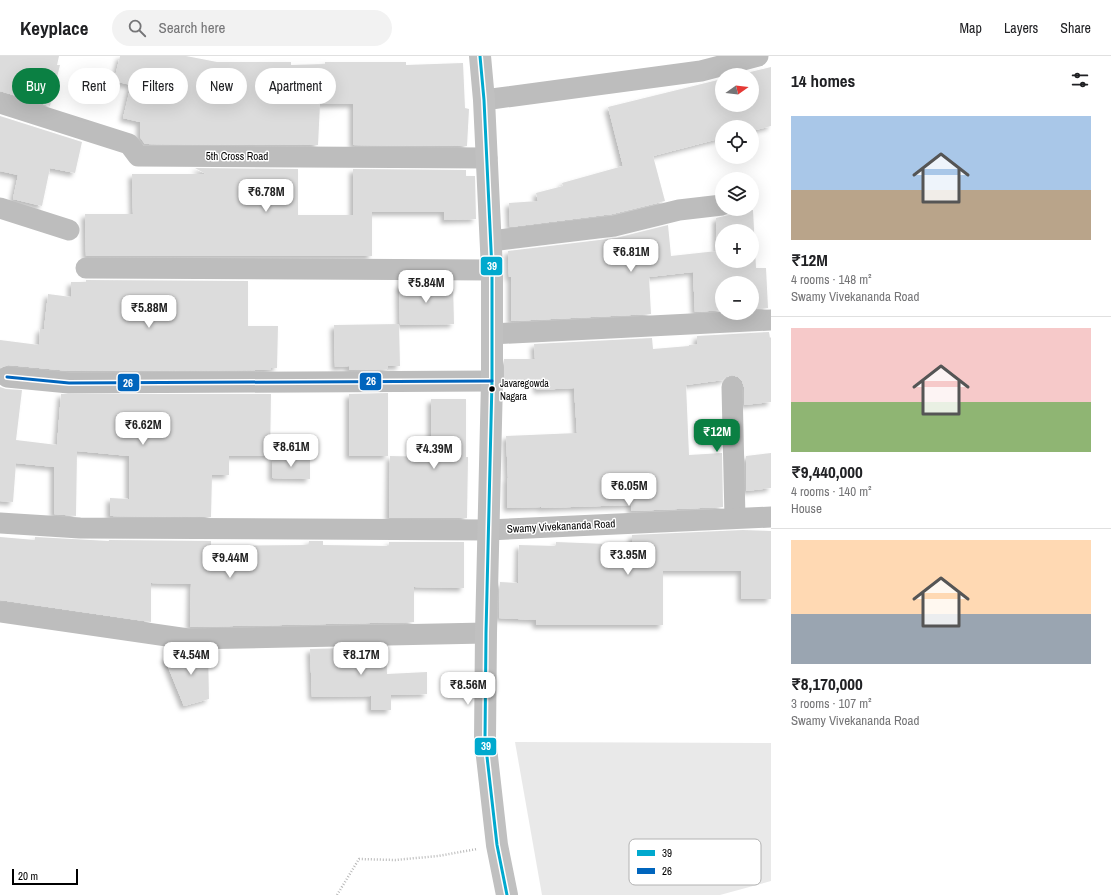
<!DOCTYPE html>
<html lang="en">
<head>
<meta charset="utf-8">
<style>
	:root { --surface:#fff; --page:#f2f2f2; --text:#202124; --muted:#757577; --line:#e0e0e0; --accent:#0b8043 }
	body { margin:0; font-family:"Archivo Narrow",sans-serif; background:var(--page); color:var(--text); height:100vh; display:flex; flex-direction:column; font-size:15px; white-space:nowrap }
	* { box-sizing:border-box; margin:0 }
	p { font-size:13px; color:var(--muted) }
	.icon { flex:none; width:22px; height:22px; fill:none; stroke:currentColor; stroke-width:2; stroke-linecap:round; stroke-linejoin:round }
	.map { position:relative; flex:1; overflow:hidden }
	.drawer { display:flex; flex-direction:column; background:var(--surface); width:340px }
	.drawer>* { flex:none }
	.guide { position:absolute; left:12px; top:12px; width:380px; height:36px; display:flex; gap:8px }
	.needle { width:26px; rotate:76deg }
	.fabs { position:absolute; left:715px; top:12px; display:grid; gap:8px }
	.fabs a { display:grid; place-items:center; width:44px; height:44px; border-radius:50%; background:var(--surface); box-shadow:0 4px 16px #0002; font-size:20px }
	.scale { position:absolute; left:12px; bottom:10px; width:66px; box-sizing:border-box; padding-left:4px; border:2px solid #000; border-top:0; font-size:11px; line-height:14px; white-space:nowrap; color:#000; -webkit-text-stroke:3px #fff; paint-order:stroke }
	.price { position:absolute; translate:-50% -34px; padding:0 9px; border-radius:8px; background:#fff; color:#222; font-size:13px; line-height:26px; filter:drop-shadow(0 1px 2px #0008) }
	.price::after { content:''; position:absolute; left:50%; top:24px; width:12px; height:9px; margin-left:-6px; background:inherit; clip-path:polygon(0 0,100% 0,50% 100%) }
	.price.selected { background:var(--accent); color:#fff }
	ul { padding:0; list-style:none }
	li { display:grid; align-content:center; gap:8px; height:212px; padding:0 20px }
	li+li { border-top:1px solid var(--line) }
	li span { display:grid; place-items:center; height:124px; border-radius:0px; color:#555 }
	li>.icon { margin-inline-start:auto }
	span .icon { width:72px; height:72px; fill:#fffc; stroke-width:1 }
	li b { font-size:17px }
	h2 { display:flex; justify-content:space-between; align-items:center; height:48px; padding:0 20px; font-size:17px }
	.pill { padding:0 14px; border-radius:18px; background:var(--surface); box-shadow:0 4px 16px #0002; font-size:14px; line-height:36px }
	.pill.selected { background:var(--accent); color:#fff }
	header { display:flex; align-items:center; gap:24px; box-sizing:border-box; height:56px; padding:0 20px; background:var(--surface); border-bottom:1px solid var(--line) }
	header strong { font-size:19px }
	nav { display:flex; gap:22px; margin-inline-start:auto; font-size:14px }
	.search { width:280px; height:36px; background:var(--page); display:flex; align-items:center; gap:10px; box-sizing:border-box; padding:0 14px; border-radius:22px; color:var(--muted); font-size:15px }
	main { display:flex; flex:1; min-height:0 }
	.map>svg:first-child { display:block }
	.green { fill:#e9e9e9 }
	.building { fill:#dcdcdc; fill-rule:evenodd; filter:url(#shadow) }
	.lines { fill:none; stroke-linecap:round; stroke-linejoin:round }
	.path { stroke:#b8b8b8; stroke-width:2.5; stroke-dasharray:1 2; stroke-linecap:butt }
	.street { stroke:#bdbdbd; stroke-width:21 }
	.secondary { stroke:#c0c0c0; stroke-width:22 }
	.bus-1-casing { stroke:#fff; stroke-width:6 }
	.bus-2-casing { stroke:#fff; stroke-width:6 }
	.bus-1 { stroke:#00a9ce; stroke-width:3 }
	.bus-2 { stroke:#0065bd; stroke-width:3 }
	.bus-dot { fill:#000; stroke:#fff; stroke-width:1.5 }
	.labels { text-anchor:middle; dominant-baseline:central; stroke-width:3; stroke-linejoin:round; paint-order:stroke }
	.bus-label { font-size:10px; fill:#000; stroke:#fff; text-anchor:start }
	.street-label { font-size:11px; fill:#000; stroke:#fff }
	.key { fill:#fff; stroke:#b2b2b2; stroke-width:1 }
	.key-label { font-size:11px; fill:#000 }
	.line-badge { stroke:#fff; stroke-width:1.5 }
	.badge-label { font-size:11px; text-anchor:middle; font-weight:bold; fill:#fff }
</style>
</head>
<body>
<header>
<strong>Keyplace</strong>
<div class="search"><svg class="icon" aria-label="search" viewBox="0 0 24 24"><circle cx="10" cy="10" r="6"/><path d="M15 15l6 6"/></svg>Search here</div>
<nav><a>Map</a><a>Layers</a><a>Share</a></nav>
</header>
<main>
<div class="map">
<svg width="771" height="839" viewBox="0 0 771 839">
	<defs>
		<filter id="shadow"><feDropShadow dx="-3.5" dy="3.5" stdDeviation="2" flood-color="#0004"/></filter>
	</defs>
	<rect width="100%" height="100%" fill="#fff"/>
	<polygon class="green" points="515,686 771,687 771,825 720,839 542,839"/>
	<g class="building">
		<polygon points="0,0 59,0 57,9 60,9 50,50 0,35"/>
		<polygon points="120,0 186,0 217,6 291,6 291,9 325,8 325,6 406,6 406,9 463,7 465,52 469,53 467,90 353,89 353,48 320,48 318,89 145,88 140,81 140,66 123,62 131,29 114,25"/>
		<polygon points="771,11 771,70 752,75 752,71 722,71 722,82 653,100 665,145 612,158 510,171 509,147 538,145 536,137 563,130 562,127 623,110 608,51 722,23 722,49 752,49 752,19 738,19"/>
		<polygon points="0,60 82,86 75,117 50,112 42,150 13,143 18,119 0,115"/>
		<polygon points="195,112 298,113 298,159 353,159 353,113 466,114 466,120 475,120 476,163 444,164 444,156 372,156 372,200 86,200 85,158 133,158 132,118 206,118"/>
		<path d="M753,154l3,58h10l2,40 -16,1v-26h-30v27l-27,2 -2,-40 -44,5 2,37 -140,7v-44h-2l-1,-26 108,-13 52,-13 3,31 46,-5 -1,-33 13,-3 3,-4zM722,175h30v30h-30z"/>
		<polygon points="86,224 248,225 248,270 278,270 277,312 271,312 271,314 70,315 8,309 0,312 0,284 39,289 40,273 44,273 48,238 71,241 71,226 86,226"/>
		<polygon points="399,228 453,228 454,268 400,269"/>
		<polygon points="399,268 400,310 388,310 388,313 349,314 349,310 335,311 334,269"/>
		<polygon points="769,276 770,282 771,281 771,346 744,349 744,331 742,325 738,321 732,319 726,321 723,324 686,329 689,399 722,397 723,451 631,455 631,449 541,452 541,451 507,452 507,423 508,422 506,380 577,377 574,332 537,334 536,325 504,325 504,303 535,303 534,288 652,282 653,293 689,290 689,289 697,288 697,280"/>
		<polygon points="0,331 6,333 22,334 16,384 57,389 61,338 271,338 270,400 229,400 229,419 212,419 211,461 110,460 110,442 129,443 129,400 77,395 76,460 54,458 54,411 16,407 13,446 0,445"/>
		<polygon points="388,337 388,400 349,400 349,338"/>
		<polygon points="431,343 466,343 466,401 468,401 467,462 389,462 390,400 431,401"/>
		<polygon points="771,397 771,432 746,435 746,400"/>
		<polygon points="272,401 310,401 310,423 272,422"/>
		<polygon points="743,474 771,475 771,543 741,543 741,515 663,515 663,569 536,569 536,564 499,562 500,526 518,527 519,489 556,490 556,486 632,489 632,479"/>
		<polygon points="0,481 35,484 35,481 109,485 109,484 211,485 211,490 308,489 309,485 323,485 323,489 389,490 389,486 464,486 464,532 414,531 414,566 190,571 191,528 151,527 151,566 0,544"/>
		<polygon points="386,591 387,618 427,616 427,638 391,639 391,654 371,654 371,640 312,641 310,593"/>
		<polygon points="190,595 208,595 209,643 184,650 164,601 190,600"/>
	</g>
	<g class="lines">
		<polyline class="path" points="337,839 359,803 395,804 438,800 477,793"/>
		<g class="street">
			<polyline points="484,44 701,15 758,0"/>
			<polyline points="0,47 129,88 138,100 487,102"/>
			<polyline points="0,152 69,174"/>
			<polyline points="491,185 614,170 679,154 722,149"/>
			<polyline points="86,212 492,214"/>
			<polyline points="492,278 771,264"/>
			<polyline points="7,321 69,327 492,325"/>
			<polyline points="732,331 735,462"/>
			<polyline points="0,467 80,472 488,474 771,461"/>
			<polyline points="0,556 188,583 486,577"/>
		</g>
		<polyline class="secondary" points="480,0 484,44 492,214 492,325 486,577 485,683 497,789 507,839"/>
		<g class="bus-1-casing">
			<polyline id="bus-1" points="480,0 484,44 492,214 492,325 486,577 485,683 497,789 507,839"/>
		</g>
		<g class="bus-2-casing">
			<polyline id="bus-2" points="7,321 69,327 492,325"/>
		</g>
		<use href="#bus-1" class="bus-1"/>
		<use href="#bus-2" class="bus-2"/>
	</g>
	<circle class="bus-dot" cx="492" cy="333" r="3.5"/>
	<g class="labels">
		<g class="bus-label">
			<text x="500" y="327">Javaregowda<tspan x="500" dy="13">Nagara</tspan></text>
		</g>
		<g class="street-label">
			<text x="237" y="100">5th Cross Road</text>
			<text transform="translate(561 470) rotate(-3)">Swamy Vivekananda Road</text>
		</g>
	</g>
	<rect x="629" y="783" width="132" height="46" rx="6" class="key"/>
	<rect x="637" y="794" width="18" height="6" fill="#00a9ce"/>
	<rect x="637" y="812" width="18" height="6" fill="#0065bd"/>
	<g class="key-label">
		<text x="662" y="801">39</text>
		<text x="662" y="819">26</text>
	</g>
	<g class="line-badge">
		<rect x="480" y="200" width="23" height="20" rx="4" fill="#00a9ce"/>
		<rect x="359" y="316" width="23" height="19" rx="4" fill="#0065bd"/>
		<rect x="117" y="317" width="23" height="19" rx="4" fill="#0065bd"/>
		<rect x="474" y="681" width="23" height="19" rx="4" fill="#00a9ce"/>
	</g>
	<g class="badge-label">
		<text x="492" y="214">39</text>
		<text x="371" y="329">26</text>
		<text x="128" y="331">26</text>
		<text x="486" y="694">39</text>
	</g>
</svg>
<div class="fabs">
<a><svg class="needle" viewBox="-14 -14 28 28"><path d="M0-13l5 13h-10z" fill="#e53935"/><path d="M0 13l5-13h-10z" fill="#757577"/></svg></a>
<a><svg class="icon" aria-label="locate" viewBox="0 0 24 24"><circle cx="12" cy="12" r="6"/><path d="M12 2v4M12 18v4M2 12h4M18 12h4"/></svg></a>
<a><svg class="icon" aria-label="layers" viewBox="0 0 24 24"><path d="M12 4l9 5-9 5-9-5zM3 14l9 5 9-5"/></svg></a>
<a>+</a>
<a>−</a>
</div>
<div class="scale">20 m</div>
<b class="price" style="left:266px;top:157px">₹6.78M</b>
<b class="price" style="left:631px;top:217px">₹6.81M</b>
<b class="price" style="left:426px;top:248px">₹5.84M</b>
<b class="price" style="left:149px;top:273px">₹5.88M</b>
<b class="price" style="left:143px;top:390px">₹6.62M</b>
<b class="price selected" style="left:717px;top:397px">₹12M</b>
<b class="price" style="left:291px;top:412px">₹8.61M</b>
<b class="price" style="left:434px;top:414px">₹4.39M</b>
<b class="price" style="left:629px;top:451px">₹6.05M</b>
<b class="price" style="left:628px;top:520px">₹3.95M</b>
<b class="price" style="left:230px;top:523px">₹9.44M</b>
<b class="price" style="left:191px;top:620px">₹4.54M</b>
<b class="price" style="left:361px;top:620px">₹8.17M</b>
<b class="price" style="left:468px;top:650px">₹8.56M</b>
<div class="guide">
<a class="pill selected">Buy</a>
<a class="pill">Rent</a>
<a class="pill">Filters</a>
<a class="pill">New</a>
<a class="pill">Apartment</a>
</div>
</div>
<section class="drawer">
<h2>14 homes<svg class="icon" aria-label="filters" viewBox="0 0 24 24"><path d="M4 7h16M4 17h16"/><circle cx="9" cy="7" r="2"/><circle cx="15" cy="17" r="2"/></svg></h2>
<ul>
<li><span style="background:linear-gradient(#a9c7e8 60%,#b9a48a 0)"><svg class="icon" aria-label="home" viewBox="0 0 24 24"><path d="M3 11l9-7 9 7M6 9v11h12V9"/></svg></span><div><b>₹12M</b><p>4 rooms · 148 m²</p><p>Swamy Vivekananda Road</p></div></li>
<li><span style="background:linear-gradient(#f6c9c9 60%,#8fb573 0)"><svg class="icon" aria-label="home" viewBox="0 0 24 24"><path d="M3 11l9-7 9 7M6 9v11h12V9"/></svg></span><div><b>₹9,440,000</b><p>4 rooms · 140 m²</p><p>House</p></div></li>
<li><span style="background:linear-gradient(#ffd9b3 60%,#9aa5b1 0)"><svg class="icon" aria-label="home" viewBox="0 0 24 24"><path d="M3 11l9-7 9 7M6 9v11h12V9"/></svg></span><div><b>₹8,170,000</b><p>3 rooms · 107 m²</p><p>Swamy Vivekananda Road</p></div></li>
</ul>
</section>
</main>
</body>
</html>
